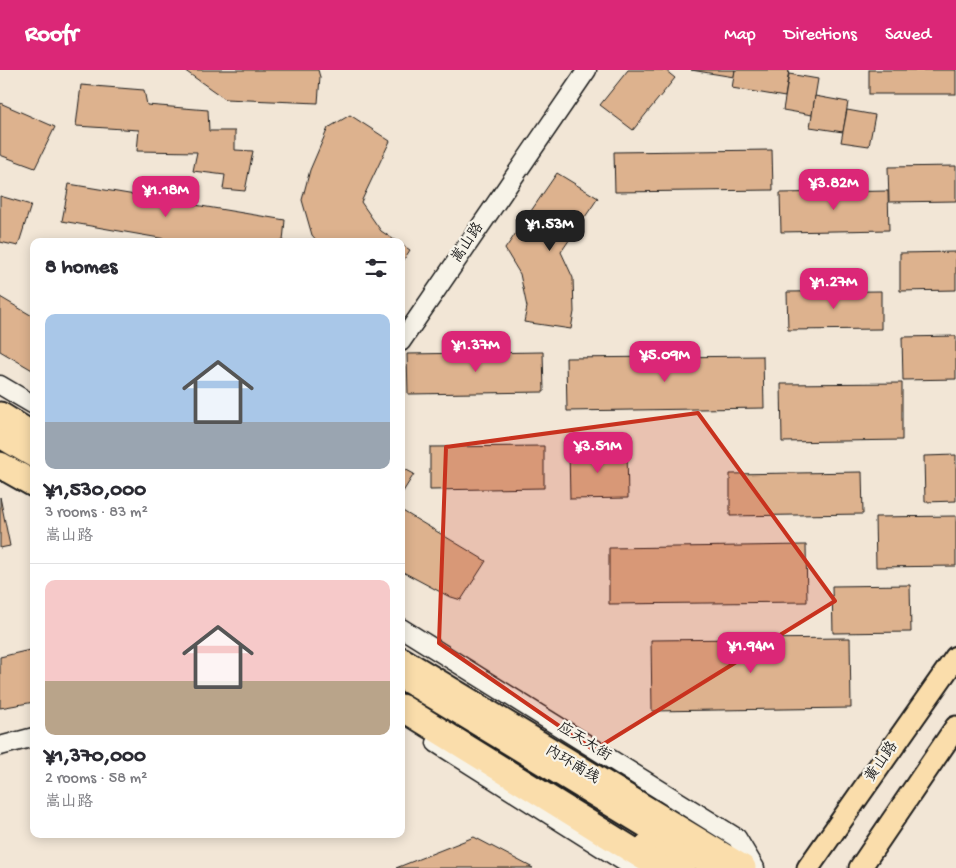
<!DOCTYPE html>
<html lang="en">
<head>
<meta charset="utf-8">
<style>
	:root { --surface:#fff; --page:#f2f2f3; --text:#2b2b33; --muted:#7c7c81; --line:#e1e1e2; --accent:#db2777 }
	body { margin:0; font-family:"Gochi Hand","LXGW WenKai TC",sans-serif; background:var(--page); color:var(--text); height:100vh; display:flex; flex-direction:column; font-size:19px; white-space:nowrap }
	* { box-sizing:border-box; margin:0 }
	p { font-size:16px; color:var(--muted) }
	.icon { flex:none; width:28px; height:28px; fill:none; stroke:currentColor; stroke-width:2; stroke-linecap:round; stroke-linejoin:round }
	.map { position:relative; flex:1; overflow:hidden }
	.drawer { position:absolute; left:30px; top:168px; width:375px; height:600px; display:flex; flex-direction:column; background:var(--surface); border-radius:10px; box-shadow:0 2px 12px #0003 }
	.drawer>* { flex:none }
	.price { position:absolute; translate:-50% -42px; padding:0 11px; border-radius:10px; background:var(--accent); color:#fff; font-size:16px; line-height:32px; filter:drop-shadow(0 1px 2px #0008) }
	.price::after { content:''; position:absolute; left:50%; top:30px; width:15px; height:11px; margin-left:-8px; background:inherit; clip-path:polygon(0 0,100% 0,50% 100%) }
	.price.active { background:#222; color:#fff }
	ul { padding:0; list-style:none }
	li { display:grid; align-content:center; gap:10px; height:265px; padding:0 15px }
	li+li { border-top:1px solid var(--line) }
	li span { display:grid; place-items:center; height:155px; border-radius:10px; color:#555 }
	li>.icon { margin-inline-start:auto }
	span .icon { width:90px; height:90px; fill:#fffc; stroke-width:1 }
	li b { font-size:21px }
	h2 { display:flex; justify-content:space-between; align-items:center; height:60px; padding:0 15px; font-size:21px }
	header { display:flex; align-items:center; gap:30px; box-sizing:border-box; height:70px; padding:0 25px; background:var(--accent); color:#fff }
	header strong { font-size:24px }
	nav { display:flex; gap:28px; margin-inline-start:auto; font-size:18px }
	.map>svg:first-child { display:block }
	.building { fill:#ddb28e; stroke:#1c1c1c }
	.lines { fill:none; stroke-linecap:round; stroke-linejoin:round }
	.minor-casing { stroke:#1c1c1c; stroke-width:21 }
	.major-casing { stroke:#1c1c1c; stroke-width:25 }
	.highway-casing { stroke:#1c1c1c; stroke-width:29 }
	.minor { stroke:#f7f3e8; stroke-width:18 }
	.major { stroke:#faddab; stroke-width:21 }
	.highway { stroke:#faddab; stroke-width:25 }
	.marked { fill:#c8321e; fill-opacity:0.2; stroke:#c8321e; stroke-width:4; stroke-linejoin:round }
	.labels { text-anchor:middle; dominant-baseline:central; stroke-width:4.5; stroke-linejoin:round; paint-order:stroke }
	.street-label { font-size:15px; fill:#1c1c1c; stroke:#f7f3e8 }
</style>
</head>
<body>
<header>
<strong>Roofr</strong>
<nav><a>Map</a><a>Directions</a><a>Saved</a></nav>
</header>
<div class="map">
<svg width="956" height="798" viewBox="0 0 956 798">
	<rect width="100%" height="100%" fill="#f2e6d6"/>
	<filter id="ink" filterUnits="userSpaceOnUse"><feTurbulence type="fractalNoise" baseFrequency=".02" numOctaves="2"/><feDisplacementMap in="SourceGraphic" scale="10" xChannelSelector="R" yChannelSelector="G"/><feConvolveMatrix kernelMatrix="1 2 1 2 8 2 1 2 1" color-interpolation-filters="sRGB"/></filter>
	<g filter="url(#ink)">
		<g class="building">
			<polygon points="184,0 318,0 320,7 318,33 225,29"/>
			<polygon points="628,0 665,0 675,8 633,60 600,35"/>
			<polygon points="691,0 735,0 734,7"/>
			<polygon points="735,0 789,0 785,27 732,18"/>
			<rect x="869" y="0" width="87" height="24"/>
			<polygon points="789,4 818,9 812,45 783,40"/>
			<polygon points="81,15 144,20 147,35 208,40 209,61 235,61 235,80 253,81 245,121 223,119 225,105 193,101 197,82 137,81 139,60 76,56"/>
			<polygon points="815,26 848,32 843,62 810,57"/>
			<polygon points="0,33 55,57 35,98 0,85"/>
			<polygon points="847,40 875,45 869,76 841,72"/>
			<polygon points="350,45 390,71 361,132 381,161 396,171 317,171 312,165 302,130 310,100 328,58"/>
			<polygon points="772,80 773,120 615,122 614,82"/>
			<polygon points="956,96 956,131 889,132 888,97"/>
			<polygon points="557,103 598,128 561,182 573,208 574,242 571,259 524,252 527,237 520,204 505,179"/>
			<polygon points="69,114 285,150 283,171 177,171 62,151"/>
			<polygon points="888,121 889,160 781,162 780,123"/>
			<polygon points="0,126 31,135 18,176 0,172"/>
			<polygon points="401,174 410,180 401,194"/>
			<polygon points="956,182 956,220 900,221 900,183"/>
			<polygon points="881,221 881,259 788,260 787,222"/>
			<polygon points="0,227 34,247 34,301 0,281"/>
			<polygon points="956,266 956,309 903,310 902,267"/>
			<polygon points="543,282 544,322 408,324 407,284"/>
			<polygon points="763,286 764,338 567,341 566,288"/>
			<polygon points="902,313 902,370 782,372 781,314"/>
			<polygon points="544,376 544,418 430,420 430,377"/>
			<polygon points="627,380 628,428 570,429 569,381"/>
			<polygon points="956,385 956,431 925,432 924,386"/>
			<polygon points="401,397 414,404 401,425"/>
			<polygon points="862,402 863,444 730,446 730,404"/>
			<polygon points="0,427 10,476 0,478"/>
			<polygon points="401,440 486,491 461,530 448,526 401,501"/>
			<polygon points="956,446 956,496 876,497 875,447"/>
			<polygon points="806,475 807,532 609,534 609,478"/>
			<polygon points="910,515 911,562 833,563 832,516"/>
			<polygon points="850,568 851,638 652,641 651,570"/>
			<polygon points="34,579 34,632 0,638 0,587"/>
			<polygon points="474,767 533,798 396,798"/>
		</g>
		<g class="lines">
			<g class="minor-casing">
				<g id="minor">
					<polyline points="401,272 587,0"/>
					<polyline points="0,315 34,335"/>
					<polyline points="401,558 737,768 755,798"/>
					<polyline points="436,673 634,798"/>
					<polyline points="0,676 34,667"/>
				</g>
			</g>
			<g class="major-casing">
				<g id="major">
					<polyline points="0,367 34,387"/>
					<polyline points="401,608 714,798"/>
					<polyline points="646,774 684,798"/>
					<polyline points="808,798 956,587"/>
					<polyline points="860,798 956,657"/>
				</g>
			</g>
			<g class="highway-casing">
				<g id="highway">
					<polyline points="0,345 34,366"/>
					<polyline points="0,395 34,414"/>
					<polyline points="401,590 743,798"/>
					<polyline points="401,637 661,798"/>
				</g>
			</g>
			<use href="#minor" class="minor"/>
			<use href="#major" class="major"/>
			<use href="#highway" class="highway"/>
		</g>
	</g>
	<path class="marked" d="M698,343l137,188 -241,149 -155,-107 7,-196z"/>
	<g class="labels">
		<g class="street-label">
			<text transform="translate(468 173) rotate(-56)">嵩山路</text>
			<text transform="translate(584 672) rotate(32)">应天大街</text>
			<text transform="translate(882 692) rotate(-55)">黄山路</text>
			<text transform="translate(572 695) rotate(31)">内环南线</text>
		</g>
	</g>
</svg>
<b class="price" style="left:834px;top:141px">¥3.82M</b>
<b class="price" style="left:166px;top:148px">¥1.18M</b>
<b class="price active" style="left:550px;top:182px">¥1.53M</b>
<b class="price" style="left:834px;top:240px">¥1.27M</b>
<b class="price" style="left:476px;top:303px">¥1.37M</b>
<b class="price" style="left:665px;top:313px">¥5.09M</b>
<b class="price" style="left:598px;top:404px">¥3.51M</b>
<b class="price" style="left:751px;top:604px">¥1.94M</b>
<section class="drawer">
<h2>8 homes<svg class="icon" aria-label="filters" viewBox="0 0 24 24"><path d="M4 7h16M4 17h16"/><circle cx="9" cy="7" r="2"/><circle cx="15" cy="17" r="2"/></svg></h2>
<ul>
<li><span style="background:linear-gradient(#a9c7e8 70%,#9aa5b1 0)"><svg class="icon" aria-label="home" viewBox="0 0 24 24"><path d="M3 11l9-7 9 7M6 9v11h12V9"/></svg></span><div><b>¥1,530,000</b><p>3 rooms · 83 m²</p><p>嵩山路</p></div></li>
<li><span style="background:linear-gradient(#f6c9c9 65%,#b9a48a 0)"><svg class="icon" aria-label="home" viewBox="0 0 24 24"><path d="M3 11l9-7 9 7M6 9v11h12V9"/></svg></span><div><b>¥1,370,000</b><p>2 rooms · 58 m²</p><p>嵩山路</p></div></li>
</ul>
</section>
</div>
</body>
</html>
